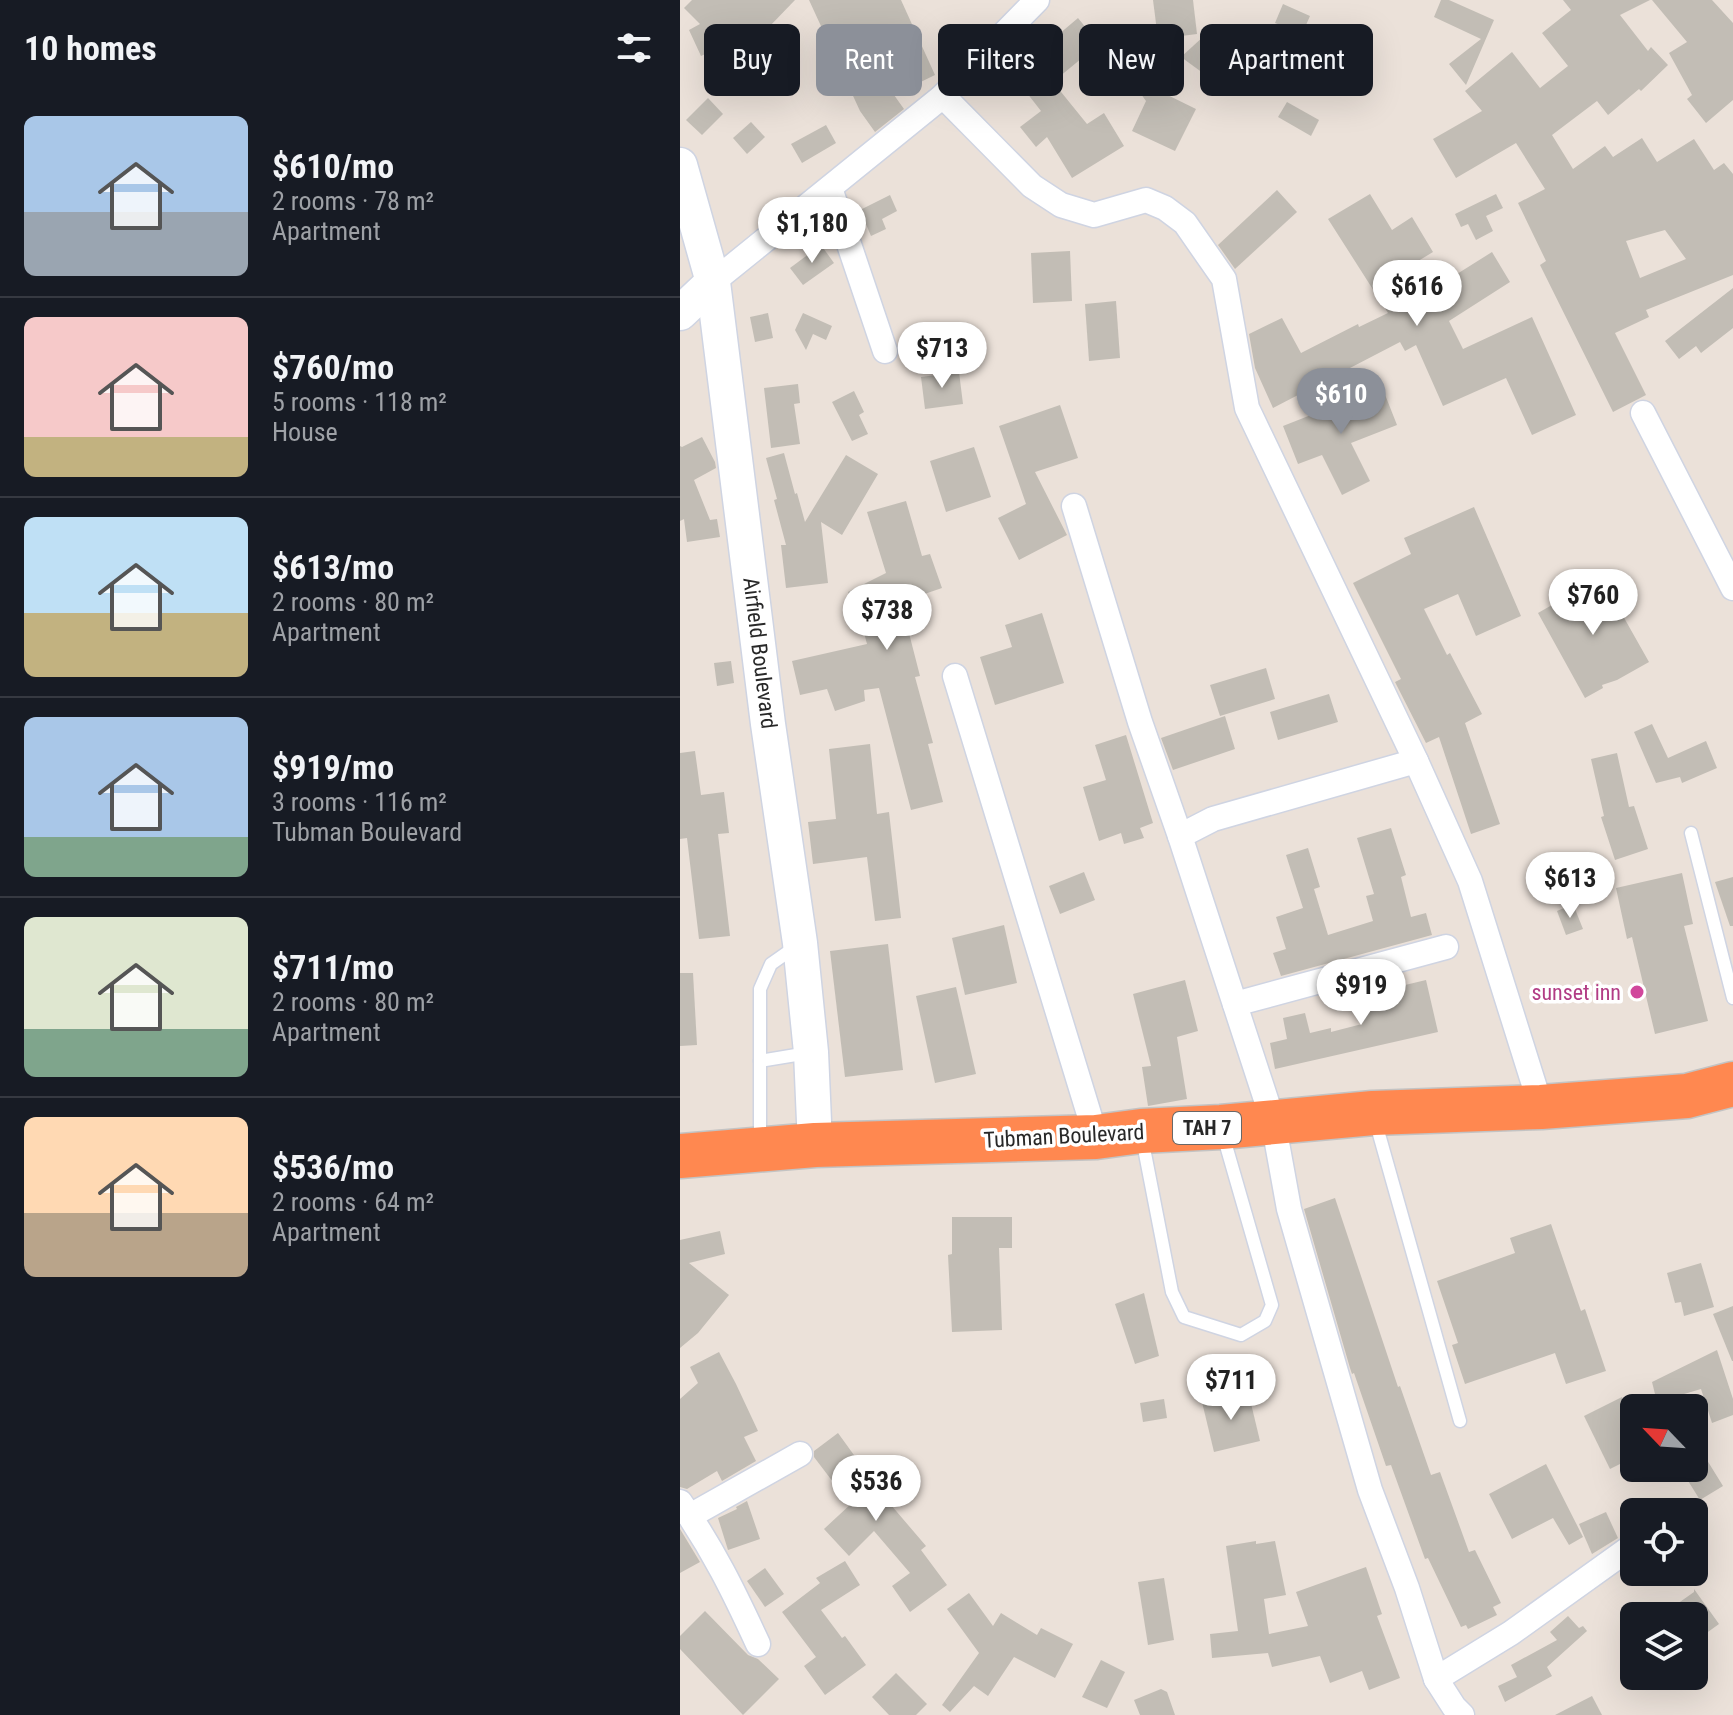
<!DOCTYPE html>
<html lang="en">
<head>
<meta charset="utf-8">
<style>
	:root { --surface:#171b24; --page:#242831; --text:#f1f3f6; --muted:#9ea1a6; --line:#363941; --accent:#8c9099 }
	body { margin:0; font-family:"Roboto Condensed",sans-serif; background:var(--page); color:var(--text); height:100vh; display:flex; flex-direction:column; font-size:30px; white-space:nowrap }
	* { box-sizing:border-box; margin:0 }
	p { font-size:26px; color:var(--muted) }
	.icon { flex:none; width:44px; height:44px; fill:none; stroke:currentColor; stroke-width:2; stroke-linecap:round; stroke-linejoin:round }
	.map { position:relative; flex:1; overflow:hidden }
	.panel { display:flex; flex-direction:column; background:var(--surface); width:680px }
	.panel>* { flex:none }
	.top-card { position:absolute; left:24px; top:24px; width:760px; height:72px; display:flex; gap:16px }
	.needle { width:52px; rotate:295deg }
	.fabs { position:absolute; left:940px; top:1394px; display:grid; gap:16px }
	.fabs a { display:grid; place-items:center; width:88px; height:88px; border-radius:12px; background:var(--surface); box-shadow:0 8px 32px #0002; font-size:40px }
	.price { position:absolute; translate:-50% -68px; padding:0 18px; border-radius:28px; background:#fff; color:#222; font-size:26px; line-height:52px; filter:drop-shadow(0 2px 4px #0008) }
	.price::after { content:''; position:absolute; left:50%; top:48px; width:24px; height:18px; margin-left:-12px; background:inherit; clip-path:polygon(0 0,100% 0,50% 100%) }
	.price.on { background:var(--accent); color:#fff }
	ul { padding:0; list-style:none }
	li { display:flex; align-items:center; gap:24px; height:200px; padding:0 24px }
	li+li { border-top:2px solid var(--line) }
	li span { display:grid; place-items:center; flex:none; width:224px; height:160px; border-radius:12px; color:#555 }
	li>.icon { margin-inline-start:auto }
	span .icon { width:96px; height:96px; fill:#fffc; stroke-width:1 }
	li b { font-size:34px }
	h2 { display:flex; justify-content:space-between; align-items:center; height:96px; padding:0 24px; font-size:34px }
	.chip { padding:0 28px; border-radius:12px; background:var(--surface); box-shadow:0 8px 32px #0002; font-size:28px; line-height:72px }
	.chip.on { background:var(--accent); color:#fff }
	main { display:flex; flex:1; min-height:0 }
	.map>svg:first-child { display:block }
	.building { fill:#c2bdb5; fill-rule:evenodd }
	.lines { fill:none; stroke-linecap:round; stroke-linejoin:round }
	.lane-casing { stroke:#cfd4e2; stroke-width:15 }
	.street-casing { stroke:#cfd4e2; stroke-width:27 }
	.secondary-casing { stroke:#cfd4e2; stroke-width:37 }
	.highway-casing { stroke:#c3c3c3; stroke-width:47 }
	.lane { stroke:#fff; stroke-width:12 }
	.street { stroke:#fff; stroke-width:24 }
	.secondary { stroke:#fff; stroke-width:34 }
	.highway { stroke:#ff8850; stroke-width:44 }
	.hotel-dot { fill:#d1479c; stroke:#fff; stroke-width:3 }
	.labels { text-anchor:middle; dominant-baseline:central; stroke-width:7; stroke-linejoin:round; paint-order:stroke }
	.shield { fill:#fff; stroke:#686868; stroke-width:2 }
	.shield-label { font-size:20px; font-weight:bold; fill:#282828 }
	.street-label { font-size:22px; fill:#282828; stroke:#fff }
	.hotel-label { font-size:22px; fill:#b23c85; stroke:#fff; text-anchor:end }
</style>
</head>
<body>
<main>
<section class="panel">
<h2>10 homes<svg class="icon" aria-label="filters" viewBox="0 0 24 24"><path d="M4 7h16M4 17h16"/><circle cx="9" cy="7" r="2"/><circle cx="15" cy="17" r="2"/></svg></h2>
<ul>
<li><span style="background:linear-gradient(#a9c7e8 60%,#9aa5b1 0)"><svg class="icon" aria-label="home" viewBox="0 0 24 24"><path d="M3 11l9-7 9 7M6 9v11h12V9"/></svg></span><div><b>$610/mo</b><p>2 rooms · 78 m²</p><p>Apartment</p></div></li>
<li><span style="background:linear-gradient(#f6c9c9 75%,#c2b280 0)"><svg class="icon" aria-label="home" viewBox="0 0 24 24"><path d="M3 11l9-7 9 7M6 9v11h12V9"/></svg></span><div><b>$760/mo</b><p>5 rooms · 118 m²</p><p>House</p></div></li>
<li><span style="background:linear-gradient(#bfe0f5 60%,#c2b280 0)"><svg class="icon" aria-label="home" viewBox="0 0 24 24"><path d="M3 11l9-7 9 7M6 9v11h12V9"/></svg></span><div><b>$613/mo</b><p>2 rooms · 80 m²</p><p>Apartment</p></div></li>
<li><span style="background:linear-gradient(#a9c7e8 75%,#7fa58c 0)"><svg class="icon" aria-label="home" viewBox="0 0 24 24"><path d="M3 11l9-7 9 7M6 9v11h12V9"/></svg></span><div><b>$919/mo</b><p>3 rooms · 116 m²</p><p>Tubman Boulevard</p></div></li>
<li><span style="background:linear-gradient(#dfe7d0 70%,#7fa58c 0)"><svg class="icon" aria-label="home" viewBox="0 0 24 24"><path d="M3 11l9-7 9 7M6 9v11h12V9"/></svg></span><div><b>$711/mo</b><p>2 rooms · 80 m²</p><p>Apartment</p></div></li>
<li><span style="background:linear-gradient(#ffd9b3 60%,#b9a48a 0)"><svg class="icon" aria-label="home" viewBox="0 0 24 24"><path d="M3 11l9-7 9 7M6 9v11h12V9"/></svg></span><div><b>$536/mo</b><p>2 rooms · 64 m²</p><p>Apartment</p></div></li>
</ul>
</section>
<div class="map">
<svg width="1053" height="1715" viewBox="0 0 1053 1715">
	<rect width="100%" height="100%" fill="#ebe1d9"/>
	<g class="building">
		<polygon points="12,0 115,0 57,60 42,46 21,56 9,30 20,24 4,8"/>
		<polygon points="129,0 221,0 255,75 214,95 224,109 195,132 180,111"/>
		<polygon points="473,0 513,0 517,34 478,39"/>
		<polygon points="761,0 769,0 814,20 786,85 769,64 801,39 754,17"/>
		<path d="M883,0h87l-30,15 28,36 3,-4 17,18 -27,26 -2,-2 -31,26 -11,-14 -45,34 21,34 32,-23 8,11 29,-19 15,24 37,-23 20,31 10,-7 9,11v101l-87,35 3,7 -34,16 31,62 -33,17 -73,-147 6,-4 -28,-58 27,-14 -29,-46 -60,35 -23,-39 49,-28 -17,-20 47,-39 28,36 28,-22 -26,-33 29,-23zM985,230l21,29 -46,19 -14,-37z"/>
		<polygon points="972,0 1032,0 1053,23 1053,100 1026,123 1007,99 1012,95 989,53 1007,42"/>
		<polygon points="603,4 630,16 626,25 636,30 620,65 591,52 603,26 595,23"/>
		<polygon points="398,18 419,44 373,82 407,124 424,113 444,146 392,178 367,137 356,147 340,127 361,111 332,74"/>
		<polygon points="536,25 527,76 501,57"/>
		<polygon points="444,30 469,65 469,71 457,80 516,109 495,151 452,131 466,101 425,44"/>
		<polygon points="28,98 43,114 22,135 6,120"/>
		<polygon points="607,102 639,120 631,136 598,117"/>
		<polygon points="71,122 85,137 67,154 53,138"/>
		<polygon points="146,125 156,143 122,163 111,144"/>
		<polygon points="597,190 617,212 555,269 538,245"/>
		<polygon points="690,194 712,230 732,217 753,252 725,269 742,296 812,252 830,282 769,321 783,349 852,317 896,415 852,435 826,378 763,406 736,345 725,351 720,342 593,408 575,368 569,334 602,318 621,353 678,324 679,327 708,313 648,219"/>
		<polygon points="816,194 823,208 806,216 813,231 796,240 788,224 781,227 775,214"/>
		<polygon points="210,195 217,211 202,219 206,229 191,236 180,210"/>
		<polygon points="141,245 154,263 123,285 110,268"/>
		<polygon points="390,251 392,301 353,303 351,253"/>
		<polygon points="1053,288 1053,328 1021,353 1016,346 999,359 985,341"/>
		<polygon points="436,301 440,358 409,361 405,304"/>
		<polygon points="88,313 93,338 75,342 70,317"/>
		<polygon points="123,313 152,326 146,340 133,334 126,350 115,330"/>
		<polygon points="279,372 283,404 245,409 241,377"/>
		<polygon points="118,384 120,403 114,404 120,444 91,448 84,388"/>
		<polygon points="702,387 717,425 671,443 690,481 662,495 642,455 618,464 603,426"/>
		<polygon points="174,391 184,412 179,415 188,434 172,441 152,402"/>
		<polygon points="380,405 398,458 355,472 387,535 339,560 318,518 346,504 319,426"/>
		<polygon points="22,437 35,462 36,468 14,480 30,520 37,519 40,537 7,542 4,519 0,521 0,446 2,447"/>
		<polygon points="294,447 311,497 266,512 250,461"/>
		<polygon points="104,453 115,494 117,493 125,522 166,455 198,474 162,535 141,522 148,583 106,588 101,545 106,545 94,500 97,499 86,458"/>
		<polygon points="226,501 242,556 250,554 262,588 221,602 240,676 235,677 253,743 248,744 263,802 231,810 199,688 184,690 185,701 155,711 147,689 120,695 112,661 187,644 179,614 168,592 206,573 187,512"/>
		<polygon points="794,507 841,616 796,636 778,594 744,609 767,655 770,653 802,714 785,723 820,824 791,834 759,737 746,743 715,682 721,679 673,583 731,554 724,538"/>
		<polygon points="921,577 969,662 937,680 922,685 923,688 905,698 858,613"/>
		<polygon points="362,613 384,683 315,705 300,657 332,647 325,625"/>
		<polygon points="51,661 54,683 37,686 34,663"/>
		<polygon points="586,668 595,699 540,716 530,685"/>
		<polygon points="649,694 658,722 598,740 590,712"/>
		<polygon points="545,716 555,749 493,770 481,738"/>
		<polygon points="972,724 988,758 1026,741 1037,768 1002,783 1000,777 976,783 954,732"/>
		<polygon points="446,735 473,823 460,828 464,838 444,844 441,833 419,841 403,787 426,780 415,745"/>
		<polygon points="190,744 197,814 209,812 221,918 195,921 187,857 133,864 128,822 156,819 149,749"/>
		<polygon points="15,751 21,795 44,792 49,833 38,834 50,936 19,939 7,838 0,839 0,753"/>
		<polygon points="937,753 949,807 954,806 968,849 935,860 921,817 924,816 911,759"/>
		<polygon points="711,828 726,875 721,877 731,917 746,913 752,935 601,976 593,953 606,949 596,917 623,908 606,855 628,848 640,887 634,889 648,935 693,921 686,896 694,894 677,838"/>
		<polygon points="404,872 415,900 380,914 369,886"/>
		<polygon points="1002,873 1013,924 1004,926 1028,1021 975,1034 952,937 947,939 936,888"/>
		<polygon points="1053,877 1053,926 1050,926 1035,882"/>
		<polygon points="893,904 903,929 886,935 877,911"/>
		<polygon points="324,925 337,983 285,995 272,938"/>
		<polygon points="208,944 223,1070 165,1077 150,951"/>
		<polygon points="0,973 13,973 17,1045 0,1046"/>
		<polygon points="505,980 518,1031 497,1037 507,1099 468,1106 462,1067 471,1066 453,994"/>
		<polygon points="746,980 758,1032 595,1069 590,1043 607,1039 603,1018 625,1013 630,1033 651,1028 651,1032 682,1024 675,997"/>
		<polygon points="276,987 296,1074 255,1083 236,996"/>
		<polygon points="655,1198 718,1387 720,1386 751,1475 760,1472 789,1552 795,1550 821,1603 813,1607 817,1615 788,1629 786,1625 781,1627 748,1558 745,1559 711,1465 706,1466 674,1373 672,1374 670,1368 624,1209"/>
		<polygon points="272,1217 332,1217 332,1248 319,1248 322,1330 272,1332 268,1255 272,1254"/>
		<polygon points="871,1224 901,1311 905,1309 926,1371 886,1384 875,1353 785,1384 772,1345 778,1343 757,1281 835,1253 830,1238"/>
		<polygon points="40,1231 45,1254 9,1263 49,1295 18,1333 0,1348 0,1240"/>
		<polygon points="1021,1263 1034,1307 1004,1316 1001,1302 995,1303 987,1273"/>
		<polygon points="464,1293 479,1356 455,1364 435,1304"/>
		<polygon points="1053,1306 1053,1361 1052,1361 1033,1314"/>
		<polygon points="1037,1350 1053,1399 1053,1415 1032,1423 1021,1389 977,1402 972,1382"/>
		<polygon points="39,1352 56,1384 78,1431 64,1437 76,1461 42,1481 37,1471 7,1489 0,1487 0,1399 18,1383 10,1367"/>
		<polygon points="568,1391 580,1441 534,1452 522,1402"/>
		<polygon points="942,1397 954,1423 954,1457 930,1469 904,1416"/>
		<polygon points="484,1399 487,1418 463,1422 460,1403"/>
		<polygon points="158,1433 179,1462 177,1463 213,1503 211,1505 246,1546 241,1550 267,1585 230,1612 212,1586 230,1573 194,1531 169,1556 144,1529 172,1503 153,1482 134,1457 134,1451"/>
		<polygon points="1014,1439 1043,1486 1020,1500 1005,1476 1014,1471"/>
		<polygon points="866,1464 903,1537 889,1545 873,1518 832,1539 809,1494"/>
		<polygon points="67,1501 80,1539 48,1550 38,1518 57,1509 56,1507"/>
		<polygon points="926,1512 938,1538 912,1554 899,1524"/>
		<polygon points="0,1529 20,1562 0,1573"/>
		<polygon points="576,1541 576,1544 595,1541 606,1595 584,1599 589,1634 628,1626 616,1592 686,1567 702,1614 697,1616 720,1678 689,1690 682,1671 650,1683 640,1656 592,1667 588,1653 532,1658 530,1634 558,1631 546,1546"/>
		<polygon points="165,1561 180,1585 141,1610 162,1638 165,1636 186,1665 145,1695 124,1666 136,1657 102,1612 140,1583 136,1578"/>
		<polygon points="85,1568 104,1594 85,1607 67,1581"/>
		<polygon points="484,1578 494,1640 468,1645 458,1582"/>
		<polygon points="1014,1589 1039,1624 1014,1642 1014,1616 980,1616 1014,1592"/>
		<polygon points="289,1593 313,1626 321,1613 357,1635 361,1628 393,1644 375,1678 334,1657 308,1696 294,1686 270,1712 262,1705 299,1653 267,1609"/>
		<polygon points="25,1611 68,1655 78,1659 99,1679 63,1715 0,1649 0,1636"/>
		<polygon points="888,1616 899,1628 903,1626 907,1631 867,1667 872,1676 825,1702 818,1686 837,1677 831,1665 877,1640 870,1632"/>
		<polygon points="421,1660 445,1672 427,1708 402,1697"/>
		<polygon points="216,1673 247,1704 236,1715 209,1715 192,1697"/>
		<polygon points="481,1689 487,1692 495,1715 460,1715 454,1700"/>
		<polygon points="912,1696 922,1715 875,1715"/>
	</g>
	<g class="lines">
		<g class="lane-casing">
			<g id="lane">
				<polyline points="1011,833 1053,998"/>
				<polyline points="80,1061 128,1053"/>
				<polyline points="695,1120 780,1421"/>
				<polyline points="462,1138 492,1292 504,1317 561,1335 585,1321 592,1305 543,1135"/>
				<polyline points="80,1142 80,989 91,964 118,945"/>
			</g>
		</g>
		<g class="street-casing">
			<g id="street">
				<polyline points="263,96 352,186 381,205 414,215 466,200 485,208 505,223 544,279 567,408 736,761 790,881 861,1107"/>
				<polyline points="150,188 205,351"/>
				<polyline points="33,282 263,96 357,0"/>
				<polyline points="963,413 1053,588"/>
				<polyline points="394,506 460,722 500,836"/>
				<polyline points="275,676 416,1137"/>
				<polyline points="736,761 533,819 500,836 593,1121 609,1209 690,1490 727,1588 756,1679 774,1707 782,1715"/>
				<polyline points="555,1004 766,947"/>
				<path d="M0,1502c33,47 54,90 78,142"/>
				<polyline points="10,1516 120,1454"/>
				<polyline points="756,1679 831,1633 951,1547"/>
			</g>
		</g>
		<g class="secondary-casing">
			<g id="secondary">
				<polyline points="0,165 33,282 88,724 120,943 131,1052 135,1145"/>
				<polyline points="0,313 33,282"/>
			</g>
		</g>
		<g class="highway-casing">
			<polyline id="highway" points="0,1156 135,1145 416,1137 461,1131 541,1127 693,1113 861,1107 1007,1096 1053,1084"/>
		</g>
		<use href="#lane" class="lane"/>
		<use href="#street" class="street"/>
		<use href="#secondary" class="secondary"/>
		<use href="#highway" class="highway"/>
	</g>
	<circle class="hotel-dot" cx="957" cy="992" r="8"/>
	<g class="labels">
		<rect class="shield" x="493" y="1112" width="68" height="32" rx="6"/>
		<g class="shield-label">
			<text x="527" y="1128">TAH 7</text>
		</g>
		<g class="street-label">
			<text transform="translate(80 653) rotate(83)">Airfield Boulevard</text>
			<text transform="translate(384 1136) rotate(-3)">Tubman Boulevard</text>
		</g>
		<g class="hotel-label">
			<text x="941" y="992">sunset inn</text>
		</g>
	</g>
</svg>
<div class="fabs">
<a><svg class="needle" viewBox="-14 -14 28 28"><path d="M0-13l5 13h-10z" fill="#e53935"/><path d="M0 13l5-13h-10z" fill="#9ea1a6"/></svg></a>
<a><svg class="icon" aria-label="locate" viewBox="0 0 24 24"><circle cx="12" cy="12" r="6"/><path d="M12 2v4M12 18v4M2 12h4M18 12h4"/></svg></a>
<a><svg class="icon" aria-label="layers" viewBox="0 0 24 24"><path d="M12 4l9 5-9 5-9-5zM3 14l9 5 9-5"/></svg></a>
</div>
<b class="price" style="left:132px;top:265px">$1,180</b>
<b class="price" style="left:737px;top:328px">$616</b>
<b class="price" style="left:262px;top:390px">$713</b>
<b class="price on" style="left:661px;top:436px">$610</b>
<b class="price" style="left:913px;top:637px">$760</b>
<b class="price" style="left:207px;top:652px">$738</b>
<b class="price" style="left:890px;top:920px">$613</b>
<b class="price" style="left:681px;top:1027px">$919</b>
<b class="price" style="left:551px;top:1422px">$711</b>
<b class="price" style="left:196px;top:1523px">$536</b>
<div class="top-card">
<a class="chip">Buy</a>
<a class="chip on">Rent</a>
<a class="chip">Filters</a>
<a class="chip">New</a>
<a class="chip">Apartment</a>
</div>
</div>
</main>
</body>
</html>
